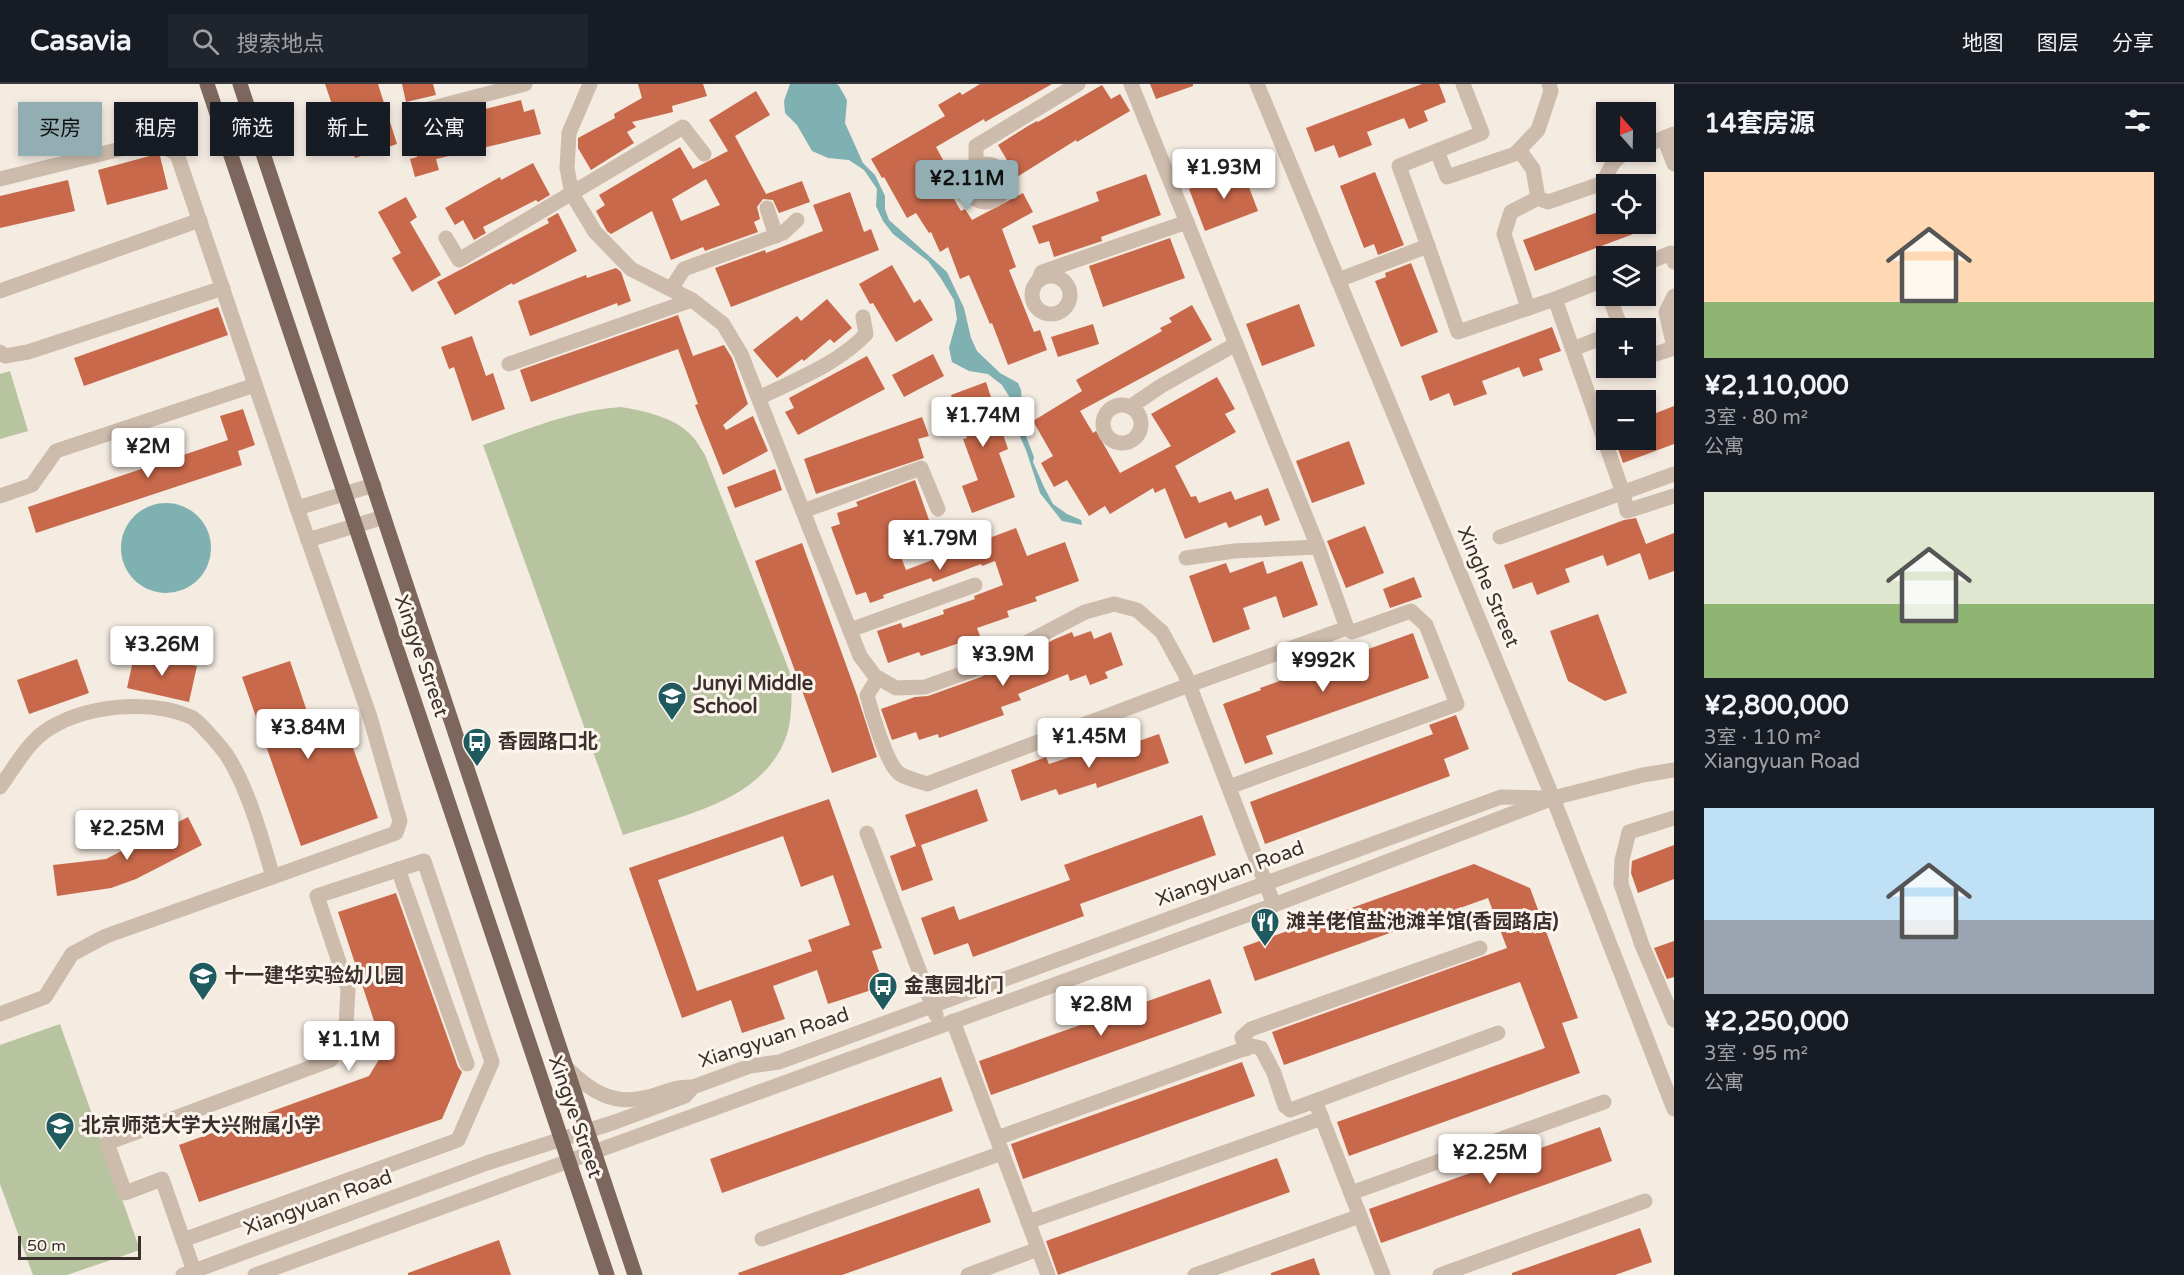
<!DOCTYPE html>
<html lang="zh">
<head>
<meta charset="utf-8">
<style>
	:root { --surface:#171b24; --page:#20242c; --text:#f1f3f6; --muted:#9ea1a6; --line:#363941; --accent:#92aeb2 }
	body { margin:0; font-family:"Varela Round","Noto Sans SC",sans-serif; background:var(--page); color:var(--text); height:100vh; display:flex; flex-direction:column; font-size:22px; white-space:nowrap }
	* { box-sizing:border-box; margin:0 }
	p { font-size:20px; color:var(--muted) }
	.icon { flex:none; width:33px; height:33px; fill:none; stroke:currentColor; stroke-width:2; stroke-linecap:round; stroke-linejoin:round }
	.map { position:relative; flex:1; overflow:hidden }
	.details { display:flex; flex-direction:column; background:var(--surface); width:510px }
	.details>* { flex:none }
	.banner { position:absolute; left:18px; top:18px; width:570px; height:54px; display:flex; gap:12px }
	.needle { width:39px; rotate:340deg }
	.controls { position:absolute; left:1596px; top:18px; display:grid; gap:12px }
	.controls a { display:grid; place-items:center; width:60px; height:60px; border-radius:0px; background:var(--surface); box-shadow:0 3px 9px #0003; font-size:30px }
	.scale { position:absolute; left:18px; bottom:15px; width:123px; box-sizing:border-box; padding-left:6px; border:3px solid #3b302b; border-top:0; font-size:16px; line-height:21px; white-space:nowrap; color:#3b302b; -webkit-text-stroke:4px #fbf5ee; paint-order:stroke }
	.price { position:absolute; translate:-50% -51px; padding:0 14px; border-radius:6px; background:#fff; color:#222; font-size:20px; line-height:39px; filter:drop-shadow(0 2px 3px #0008) }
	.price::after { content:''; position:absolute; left:50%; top:36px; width:18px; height:14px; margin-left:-9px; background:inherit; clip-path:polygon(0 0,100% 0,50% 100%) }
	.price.current { background:var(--accent); color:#111 }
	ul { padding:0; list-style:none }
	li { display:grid; align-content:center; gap:12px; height:318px; padding:0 30px }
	li span { display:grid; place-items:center; height:186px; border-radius:0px; color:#555 }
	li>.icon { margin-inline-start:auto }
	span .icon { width:108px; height:108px; fill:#fffc; stroke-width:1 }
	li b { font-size:26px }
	h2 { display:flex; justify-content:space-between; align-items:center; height:72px; padding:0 30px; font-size:26px }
	.pill { padding:0 21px; border-radius:0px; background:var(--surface); box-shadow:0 3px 9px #0003; font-size:21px; line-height:54px }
	.pill.current { background:var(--accent); color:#111 }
	header { display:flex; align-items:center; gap:36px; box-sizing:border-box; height:84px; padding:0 30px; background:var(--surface); border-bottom:2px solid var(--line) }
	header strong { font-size:28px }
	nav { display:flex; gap:33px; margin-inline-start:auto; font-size:21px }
	.search { width:420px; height:54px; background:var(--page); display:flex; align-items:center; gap:15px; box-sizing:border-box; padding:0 21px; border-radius:0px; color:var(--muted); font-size:22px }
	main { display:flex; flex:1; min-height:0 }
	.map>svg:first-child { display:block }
	.green { fill:#b8c4a0 }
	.water { fill:#7fb0b2 }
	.building { fill:#c8694b; fill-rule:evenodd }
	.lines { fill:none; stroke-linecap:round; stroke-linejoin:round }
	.minor { stroke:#cdbbac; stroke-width:15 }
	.major { stroke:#7d675c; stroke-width:15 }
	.labels { text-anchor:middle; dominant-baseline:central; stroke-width:6; stroke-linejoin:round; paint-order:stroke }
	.street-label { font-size:20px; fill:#3b302b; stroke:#fbf5ee }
	.poi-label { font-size:20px; font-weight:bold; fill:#3b302b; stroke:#fbf5ee; text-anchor:start }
</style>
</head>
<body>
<header>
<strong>Casavia</strong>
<div class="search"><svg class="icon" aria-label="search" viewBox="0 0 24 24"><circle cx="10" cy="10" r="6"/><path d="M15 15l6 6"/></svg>搜索地点</div>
<nav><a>地图</a><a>图层</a><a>分享</a></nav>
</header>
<main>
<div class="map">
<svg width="1674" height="1191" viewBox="0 0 1674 1191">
	<rect width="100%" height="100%" fill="#f4ebe1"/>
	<g class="green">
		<polygon points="10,287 28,347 0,355 0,290"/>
		<path d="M621,323c23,4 53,10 70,28 6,6 10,14 14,20l87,223c-1,21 1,45 -8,64 -26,61 -105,74 -161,93l-140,-390c46,-16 89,-35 138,-38z"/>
		<polygon points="60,940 140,1166 67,1191 33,1191 0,1100 0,961"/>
	</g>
	<g class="water">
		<polygon points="790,0 837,0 839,2 847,16 845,39 863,79 875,91 885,112 885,125 889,136 947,188 964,224 971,254 977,267 1000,289 1018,299 1021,306 1024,347 1034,373 1033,378 1044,403 1053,420 1067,430 1081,436 1082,441 1062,437 1040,409 1026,366 1018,348 1015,322 1002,301 988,290 969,287 952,278 949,264 957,235 954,216 940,193 928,177 893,150 883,137 876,122 877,105 864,86 849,76 828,74 812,67 797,41 785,29 784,17"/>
		<circle cx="166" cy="464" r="45"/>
	</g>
	<g class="building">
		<polygon points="325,0 378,0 397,60 355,74 341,31 336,32"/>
		<polygon points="402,0 433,0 436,11 406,18"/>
		<polygon points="638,0 703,0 707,12 672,22 673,28 632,38 636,43 627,48 634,59 591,86 578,64 578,54 615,34 614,30 642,14"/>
		<polygon points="980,0 1052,0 985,38 984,35 936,63 955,98 947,103 961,127 965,125 972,136 1023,109 1033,128 1002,145 1016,183 1009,186 1034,248 1040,246 1047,266 1008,281 992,239 990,240 969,191 960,195 948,163 940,168 931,148 929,149 916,129 907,134 884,93 882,94 871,75 945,32 938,21 960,8 962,11"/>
		<polygon points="1150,0 1193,0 1193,2 1156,15"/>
		<polygon points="1422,0 1439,0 1446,18 1424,27 1428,37 1409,45 1404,34 1367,48 1372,61 1339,74 1334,61 1315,68 1306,44"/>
		<polygon points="1102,1 1111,15 1120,10 1130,27 1077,58 1076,56 1017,93 998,61 1028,42 1037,37 1038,38"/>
		<path d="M756,7l14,24 -35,21 31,58 36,-13 8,21 -31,11 -6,-13 -10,-1 -6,8 3,12 -6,3 4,10 -53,19 -2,-4 -32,13 -19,-49 -41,23 -4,-3 -11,-20 9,-6 -6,-10 81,-48 13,22 35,-18 -19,-31zM706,95l14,26 -39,16 -9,-22z"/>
		<polygon points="521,16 524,28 534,25 541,50 436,75 439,86 415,93 410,75 417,73 414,58 441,51 438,37"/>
		<polygon points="157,70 160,72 168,105 107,121 98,86"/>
		<polygon points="533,79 550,111 538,118 536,116 483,143 486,149 474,156 463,136 455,141 445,124 500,93 501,96"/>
		<polygon points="1242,85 1258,127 1205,147 1189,105"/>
		<polygon points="1375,88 1404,161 1378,171 1374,160 1364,164 1340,102"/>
		<polygon points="1146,90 1161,131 1101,153 1102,157 1054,173 1049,157 1039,160 1032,142 1099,117 1096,108"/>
		<polygon points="68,96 75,127 0,144 0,112"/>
		<polygon points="850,108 864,148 871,145 879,166 731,223 715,184 765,166 766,169 823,147 813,121"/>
		<polygon points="406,113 417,133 410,138 441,191 412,208 392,174 401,169 378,128"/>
		<polygon points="1606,125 1606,140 1657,141 1535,187 1523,156"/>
		<polygon points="558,129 577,167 513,201 512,199 455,231 437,198 549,139 547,135"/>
		<polygon points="1170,154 1185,194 1103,223 1089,182"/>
		<polygon points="1411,179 1438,248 1401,263 1375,197 1386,193 1385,189"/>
		<polygon points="892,181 914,219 920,215 933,236 896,258 873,219 870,220 859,200"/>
		<polygon points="616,184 621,188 631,217 618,222 617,219 530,252 518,217 586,191 587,194"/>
		<polygon points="827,215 852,244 834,259 830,255 804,277 802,275 777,294 753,266 797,232 801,237"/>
		<polygon points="1299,220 1315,262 1262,282 1246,240"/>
		<polygon points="1192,221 1212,256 1080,327 1093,349 1096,347 1120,389 1171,362 1151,330 1217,293 1235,325 1225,330 1236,348 1175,382 1191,413 1196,412 1199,419 1231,407 1235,416 1268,404 1280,436 1265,442 1261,431 1229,444 1226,438 1185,455 1165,404 1155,409 1153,404 1110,430 1105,422 1089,432 1067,396 1054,403 1041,379 1053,372 1033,337 1082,307 1076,296 1162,247 1160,244 1172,238 1169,234"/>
		<polygon points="218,223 228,251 84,302 74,274"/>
		<polygon points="678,231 693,272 724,261 732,274 748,320 723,341 726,346 753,332 768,367 723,391 695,321 698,320 678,265 531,318 520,286"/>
		<polygon points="1093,240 1099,260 1058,273 1051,253"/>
		<polygon points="1552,243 1561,267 1539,275 1543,286 1523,293 1519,283 1482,297 1487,310 1454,322 1449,309 1430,317 1421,292"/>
		<polygon points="472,252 486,292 493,289 505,325 472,337 454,283 449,285 441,263"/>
		<polygon points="933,270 944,292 904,313 892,291"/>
		<polygon points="867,272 885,305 798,351 785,328 794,324 789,314"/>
		<polygon points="986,298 1008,365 999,369 1015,413 972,429 962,402 978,396 963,355 967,354 951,311"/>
		<polygon points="1674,322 1674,360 1623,379 1615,356 1646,356 1646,333"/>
		<polygon points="243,325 255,361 238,367 242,381 36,449 28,423 228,356 220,332"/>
		<polygon points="922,333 929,352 918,355 924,374 816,410 804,375"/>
		<polygon points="1349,357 1365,400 1312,419 1296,377"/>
		<polygon points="775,385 782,406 735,424 727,403"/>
		<polygon points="915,396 929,436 892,449 906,486 940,473 936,461 955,454 960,465 1016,444 1027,472 1065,458 1079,497 1035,513 1037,517 1007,527 1009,533 977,544 980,552 921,572 919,568 888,579 877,547 901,539 903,544 944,530 943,526 975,515 974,512 1003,501 995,477 982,482 981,480 933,498 931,494 883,511 884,514 870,519 866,508 856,511 831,443 840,440 837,429 858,422 856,418"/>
		<polygon points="1636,434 1646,460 1674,449 1674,487 1649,496 1640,469 1607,482 1603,471 1565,485 1570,498 1537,511 1532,498 1513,505 1504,481 1624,436"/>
		<polygon points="1365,442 1384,489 1346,504 1327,457"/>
		<polygon points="802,459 857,611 877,673 832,689 755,477"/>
		<polygon points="1263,477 1267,490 1302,477 1318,521 1283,534 1276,512 1243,524 1250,545 1213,559 1189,492 1226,479 1230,489"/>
		<polygon points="1414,493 1422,513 1390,524 1383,505"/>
		<polygon points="1598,530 1627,609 1605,617 1568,597 1550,547"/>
		<polygon points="1091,547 1094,555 1111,548 1123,581 1105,588 1108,594 1090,601 1086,591 1070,597 1068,590 1018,610 1021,616 1001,623 1004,631 939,654 938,650 919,656 916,648 892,656 881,625 915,613 928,612 981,593 1055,555 1072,548 1074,553"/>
		<polygon points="1413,549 1429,594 1266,652 1273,670 1245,680 1223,620 1261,606 1260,604"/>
		<polygon points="135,568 197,582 189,618 127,604"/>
		<polygon points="77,575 89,609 29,630 17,596"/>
		<polygon points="290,577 318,660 348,650 378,734 301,762 242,593"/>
		<polygon points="1456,631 1469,665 1444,675 1450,692 1265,760 1250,718 1433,650 1429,641"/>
		<polygon points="1159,650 1169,679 1097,704 1096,699 1059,711 1056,705 1021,717 1011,686 1046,673 1049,680 1085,668 1087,675"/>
		<polygon points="977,705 988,737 921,761 933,796 902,807 890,772 916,762 905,731"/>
		<path d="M829,715l53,149 -10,3 12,35 -56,18 -11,-34 -44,16 12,33 -43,14 -11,-33 -49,18 -53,-150zM783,752l18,51 32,-12 17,50 -42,15 4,11 -115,40 -39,-111z"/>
		<polygon points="1202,731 1216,771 1080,820 1084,832 973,873 968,859 934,871 921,834 954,822 959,836 1070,796 1064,781"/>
		<polygon points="188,733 202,761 136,795 111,804 57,812 53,781 106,775"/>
		<polygon points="1674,761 1674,795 1638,809 1631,789 1632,777"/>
		<polygon points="1474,780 1530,804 1578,934 1562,939 1580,989 1349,1072 1337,1038 1545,964 1520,898 1284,981 1272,948 1507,864 1488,814 1255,897 1243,863"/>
		<polygon points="396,809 458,983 462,988 442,1035 199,1118 179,1061 369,992 384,967 338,828"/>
		<polygon points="1674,857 1674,893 1667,895 1654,864"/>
		<polygon points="1210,895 1222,929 991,1011 979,977"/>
		<polygon points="1242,978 1255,1012 1023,1095 1011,1060"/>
		<polygon points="941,993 953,1027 722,1109 710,1075"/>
		<polygon points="1600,1043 1612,1077 1381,1159 1369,1125"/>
		<polygon points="1277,1074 1290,1108 1058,1191 1046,1157"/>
		<polygon points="979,1104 991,1138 842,1191 739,1191 738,1189"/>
		<polygon points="1640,1144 1652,1178 1615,1191 1512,1191 1512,1189"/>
		<polygon points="499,1156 511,1191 408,1191 408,1189"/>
		<polygon points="1314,1174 1320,1191 1271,1191 1271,1189"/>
	</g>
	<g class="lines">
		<g class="minor">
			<polyline points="590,0 569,49 567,84 572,110 595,148 631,185 692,216 723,240 741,270 860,572 875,592 896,604 925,603 978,584 1085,528 1114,520 1137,526 1162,548 1185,590 1274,821"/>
			<polyline points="1131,0 1318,463 1347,544 1352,548 1411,527 1426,541 1457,620 1229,703"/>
			<polyline points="1257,0 1553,714 1674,1025"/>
			<polyline points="421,27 525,0"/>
			<polyline points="1664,54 1674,80"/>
			<polyline points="1646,61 1674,50"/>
			<polyline points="1519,66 1533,85 1538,114 1511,128 1504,150 1528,224"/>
			<polyline points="1437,67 1447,93 1515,70 1538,46 1551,7 1549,0"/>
			<circle cx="986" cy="99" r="19"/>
			<polyline points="976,82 976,62 1078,0"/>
			<polyline points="0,95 153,57 177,70 297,424 370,633 400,737 396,749 106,852 72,870 45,913 0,930"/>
			<path d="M1538,114l10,4 55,-19c7,-15 10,-25 26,-31"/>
			<polyline points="767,124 776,152"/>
			<polyline points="446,154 459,176 683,43 704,70"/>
			<polyline points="1428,162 1458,248 1555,215 1606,195"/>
			<polyline points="1646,179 1671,169 1674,178"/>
			<circle cx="1051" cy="211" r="19"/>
			<polyline points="1338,196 1428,162 1399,82 1482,49 1463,0"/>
			<polyline points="1038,197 1042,188 1187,138"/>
			<polyline points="671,205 684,185 783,149 797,136"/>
			<polyline points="0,207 200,136"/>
			<polyline points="1609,212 1621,244"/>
			<polyline points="1674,212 1666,228 1674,263"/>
			<polyline points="1555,215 1623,409 1627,427 1674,412"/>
			<polyline points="1573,265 1606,252"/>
			<polyline points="0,268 5,272 28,268 223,204"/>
			<polyline points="1646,273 1674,264"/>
			<polyline points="509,280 692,216"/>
			<path d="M759,314c36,-18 79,-34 107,-64l-3,-17"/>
			<circle cx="1122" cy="340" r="19"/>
			<polyline points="1130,323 1161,302 1236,260"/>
			<polyline points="0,412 32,401 56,367 255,301"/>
			<polyline points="297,424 374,401"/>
			<polyline points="803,427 921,384 938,425"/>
			<polyline points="1500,453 1674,390"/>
			<polyline points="308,456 384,433"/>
			<polyline points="1186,474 1234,467 1318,463"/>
			<polyline points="850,546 975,501"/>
			<path d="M878,594l-11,17c4,16 20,71 33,79 8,5 19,7 27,10l262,-99 158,-57"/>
			<path d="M0,703c15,-20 28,-46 50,-59 38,-23 100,-29 141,-11 8,4 29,29 35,37 22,33 36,85 47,123"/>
			<polyline points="1674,734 1629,748 1622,776 1621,800 1642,861 1674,936"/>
			<polyline points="867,749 936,931"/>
			<polyline points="398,785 467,980"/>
			<polyline points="953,937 1048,1191"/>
			<polyline points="1246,965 1242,953 1251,945 1480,864"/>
			<path d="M568,985c23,23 46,37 80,28 16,-4 28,-11 45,-10"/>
			<polyline points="997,1054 1252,962 1261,964 1274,989 1285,1022 1290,1026 1315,1017"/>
			<polyline points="1351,1109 1604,1018"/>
			<polyline points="1028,1138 1322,1034"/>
			<polyline points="762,1155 1002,1069"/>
			<polyline points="183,1156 458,1056 492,978 424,777 317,812 348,905 346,943 331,976 107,1059 125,1109 162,1095 194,1187"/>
			<polyline points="183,1191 487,1079 615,1038 685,1012 693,1003 750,982 779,978 1501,713 1544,714"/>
			<polyline points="255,1191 1274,821 1553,714 1643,691 1674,686"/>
			<polyline points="968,1191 1038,1165"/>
			<polyline points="1195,1191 1360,1132"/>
			<polyline points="1383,1191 1315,1017 1498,949"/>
			<polyline points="1440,1191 1645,1117"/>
		</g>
		<g class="major">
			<polyline points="207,0 607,1191"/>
			<polyline points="240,0 635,1191"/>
		</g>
	</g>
	<defs>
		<g id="school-pin" transform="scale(1.5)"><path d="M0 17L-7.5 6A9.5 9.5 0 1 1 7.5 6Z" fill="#1f5a5e" stroke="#fbf5ee"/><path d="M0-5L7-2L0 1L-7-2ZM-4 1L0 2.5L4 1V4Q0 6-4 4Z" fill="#fff"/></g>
		<g id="bus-pin" transform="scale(1.5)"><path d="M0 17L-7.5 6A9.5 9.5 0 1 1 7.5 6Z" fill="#1f5a5e" stroke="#fbf5ee"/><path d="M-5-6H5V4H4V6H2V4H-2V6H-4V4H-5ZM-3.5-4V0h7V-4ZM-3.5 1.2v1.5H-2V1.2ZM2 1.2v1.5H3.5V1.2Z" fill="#fff"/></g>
		<g id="restaurant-pin" transform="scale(1.5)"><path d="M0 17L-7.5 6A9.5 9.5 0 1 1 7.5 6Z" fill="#1f5a5e" stroke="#fbf5ee"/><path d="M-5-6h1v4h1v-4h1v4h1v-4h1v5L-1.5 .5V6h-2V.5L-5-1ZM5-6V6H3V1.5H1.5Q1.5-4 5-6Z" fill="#fff"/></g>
	</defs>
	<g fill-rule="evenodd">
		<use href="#school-pin" x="672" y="612"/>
		<use href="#bus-pin" x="477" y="658"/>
		<use href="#restaurant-pin" x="1265" y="838"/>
		<use href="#school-pin" x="203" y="892"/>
		<use href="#bus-pin" x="883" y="902"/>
		<use href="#school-pin" x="60" y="1042"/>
	</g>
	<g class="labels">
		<g class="street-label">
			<text transform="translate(1488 503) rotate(67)">Xinghe Street</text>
			<text transform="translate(421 572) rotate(71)">Xingye Street</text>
			<text transform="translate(1230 790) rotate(-20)">Xiangyuan Road</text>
			<text transform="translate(774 954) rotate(-18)">Xiangyuan Road</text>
			<text transform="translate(575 1033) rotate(71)">Xingye Street</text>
			<text transform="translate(318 1119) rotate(-20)">Xiangyuan Road</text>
		</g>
		<g class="poi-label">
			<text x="693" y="600">Junyi Middle<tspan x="693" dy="23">School</tspan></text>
			<text x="498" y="658">香园路口北</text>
			<text x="1286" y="838">滩羊佬倌盐池滩羊馆(香园路店)</text>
			<text x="224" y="892">十一建华实验幼儿园</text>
			<text x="904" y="902">金惠园北门</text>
			<text x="81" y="1042">北京师范大学大兴附属小学</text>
		</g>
	</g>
</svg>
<div class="controls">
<a><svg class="needle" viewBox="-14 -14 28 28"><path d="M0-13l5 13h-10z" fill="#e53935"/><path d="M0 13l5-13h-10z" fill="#9ea1a6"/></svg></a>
<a><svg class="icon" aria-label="locate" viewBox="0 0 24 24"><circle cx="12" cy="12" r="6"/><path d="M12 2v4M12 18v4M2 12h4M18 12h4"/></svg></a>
<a><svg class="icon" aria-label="layers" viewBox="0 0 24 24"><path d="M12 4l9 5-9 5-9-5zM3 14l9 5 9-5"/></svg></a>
<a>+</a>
<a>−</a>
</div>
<div class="scale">50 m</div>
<b class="price" style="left:1224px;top:116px">¥1.93M</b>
<b class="price current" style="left:967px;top:127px">¥2.11M</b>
<b class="price" style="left:983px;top:364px">¥1.74M</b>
<b class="price" style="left:148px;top:395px">¥2M</b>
<b class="price" style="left:940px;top:487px">¥1.79M</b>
<b class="price" style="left:162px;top:593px">¥3.26M</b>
<b class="price" style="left:1003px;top:603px">¥3.9M</b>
<b class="price" style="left:1323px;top:609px">¥992K</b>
<b class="price" style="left:308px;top:676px">¥3.84M</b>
<b class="price" style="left:1089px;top:685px">¥1.45M</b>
<b class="price" style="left:127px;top:777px">¥2.25M</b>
<b class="price" style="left:1101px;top:953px">¥2.8M</b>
<b class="price" style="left:349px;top:988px">¥1.1M</b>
<b class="price" style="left:1490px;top:1101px">¥2.25M</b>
<div class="banner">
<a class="pill current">买房</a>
<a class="pill">租房</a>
<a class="pill">筛选</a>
<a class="pill">新上</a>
<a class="pill">公寓</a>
</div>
</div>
<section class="details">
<h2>14套房源<svg class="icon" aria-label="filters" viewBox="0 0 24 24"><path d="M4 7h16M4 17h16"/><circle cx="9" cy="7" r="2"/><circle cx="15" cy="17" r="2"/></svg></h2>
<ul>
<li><span style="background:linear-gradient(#ffd9b3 70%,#8fb573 0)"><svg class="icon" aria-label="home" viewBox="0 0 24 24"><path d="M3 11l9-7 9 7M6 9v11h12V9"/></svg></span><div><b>¥2,110,000</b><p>3室 · 80 m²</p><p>公寓</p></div></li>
<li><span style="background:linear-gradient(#dfe7d0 60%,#8fb573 0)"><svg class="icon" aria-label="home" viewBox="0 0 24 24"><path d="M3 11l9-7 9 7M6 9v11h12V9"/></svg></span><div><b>¥2,800,000</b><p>3室 · 110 m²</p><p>Xiangyuan Road</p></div></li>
<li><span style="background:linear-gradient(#bfe0f5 60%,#9aa5b1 0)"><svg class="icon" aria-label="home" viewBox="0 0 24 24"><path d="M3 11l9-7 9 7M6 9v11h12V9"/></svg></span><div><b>¥2,250,000</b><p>3室 · 95 m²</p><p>公寓</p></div></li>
</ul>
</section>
</main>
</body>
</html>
